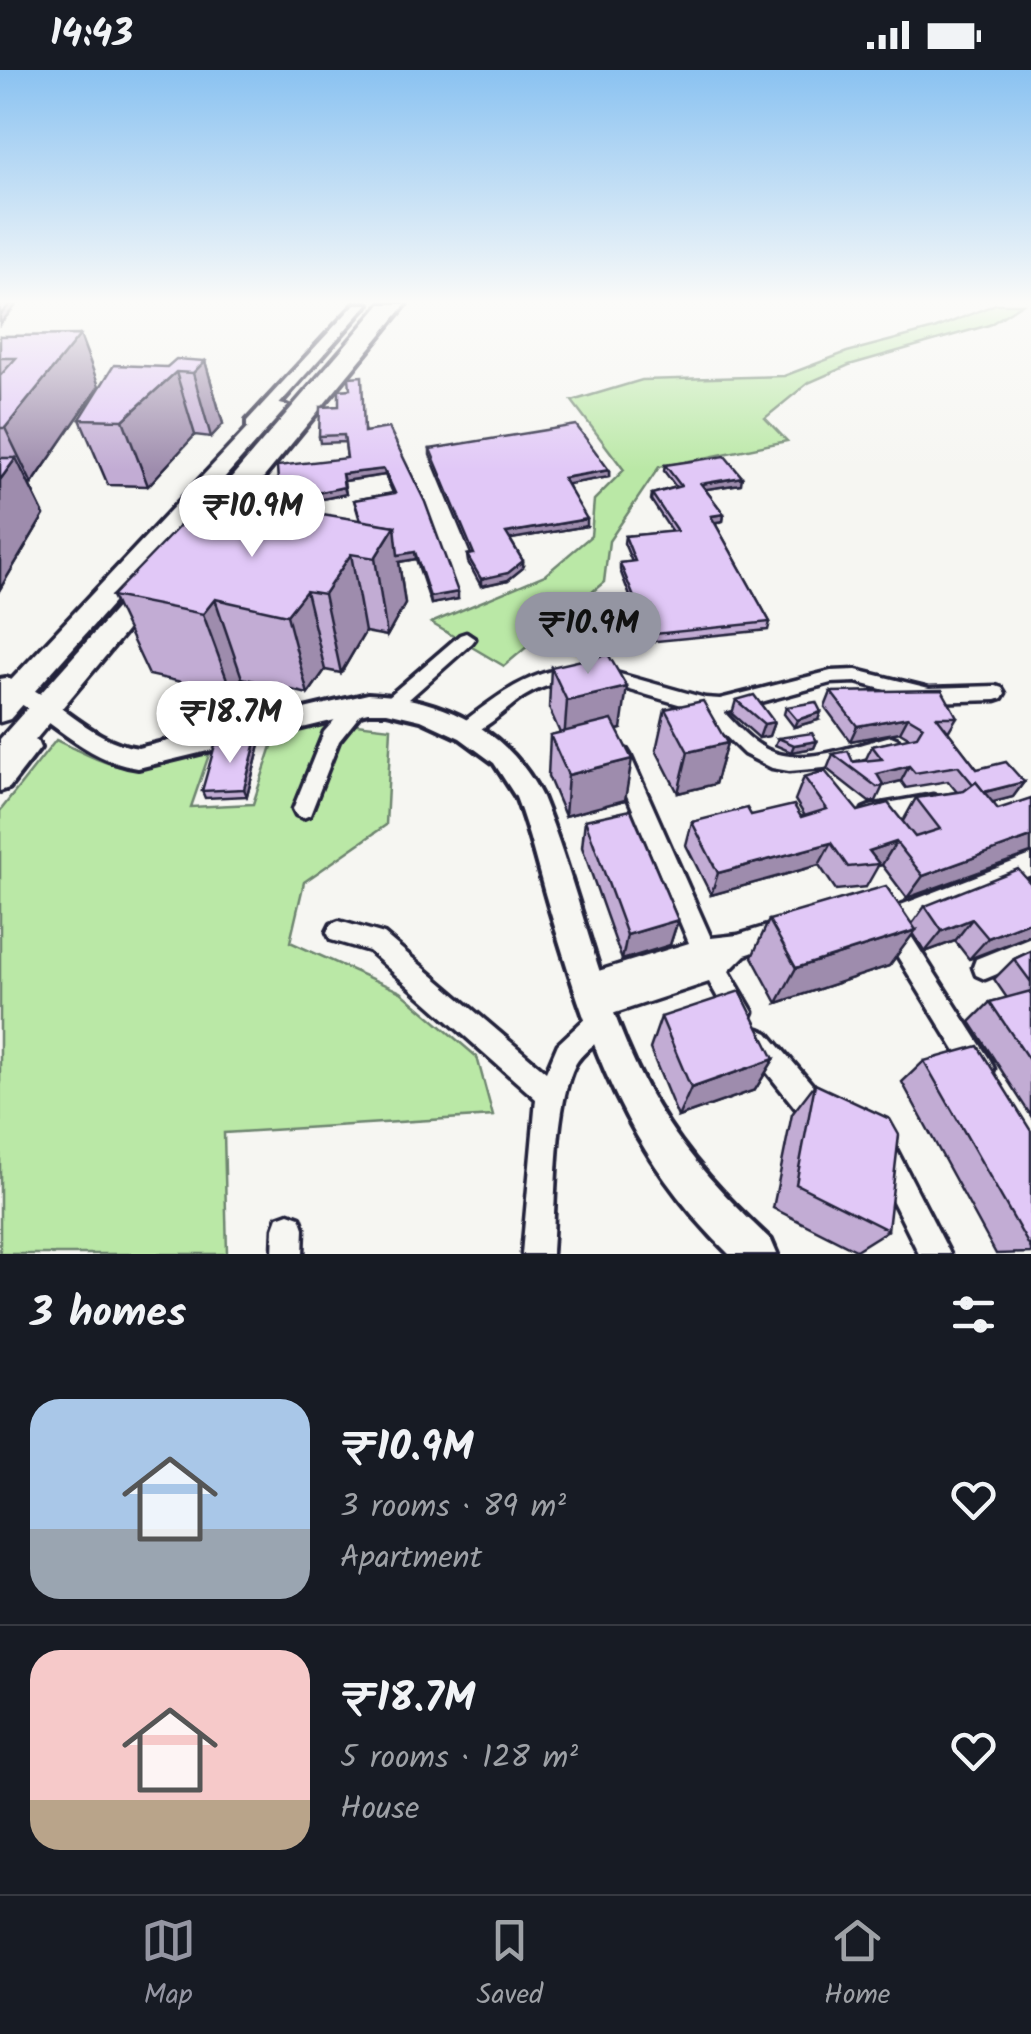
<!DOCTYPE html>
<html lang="en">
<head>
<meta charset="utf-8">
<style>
	:root { --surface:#171b24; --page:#242831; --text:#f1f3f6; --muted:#9ea1a6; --line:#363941; --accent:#9495a2 }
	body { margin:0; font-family:Kalam,sans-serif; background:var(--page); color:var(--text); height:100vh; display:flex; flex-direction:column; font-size:38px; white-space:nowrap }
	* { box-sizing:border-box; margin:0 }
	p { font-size:32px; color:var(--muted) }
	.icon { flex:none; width:55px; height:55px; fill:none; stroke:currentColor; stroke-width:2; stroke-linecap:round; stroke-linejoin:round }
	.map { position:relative; height:1184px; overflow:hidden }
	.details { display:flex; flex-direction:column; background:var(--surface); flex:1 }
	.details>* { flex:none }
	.price { position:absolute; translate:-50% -85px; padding:0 22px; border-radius:35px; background:#fff; color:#222; font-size:32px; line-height:65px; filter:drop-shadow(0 2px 5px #0008) }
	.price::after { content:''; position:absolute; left:50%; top:60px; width:30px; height:22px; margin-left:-15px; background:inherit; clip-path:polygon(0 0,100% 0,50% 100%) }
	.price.active { background:var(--accent); color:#111 }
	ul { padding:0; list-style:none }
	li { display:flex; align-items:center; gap:30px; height:250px; padding:0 30px }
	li+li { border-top:2px solid var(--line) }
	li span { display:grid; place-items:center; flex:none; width:280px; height:200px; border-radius:30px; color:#555 }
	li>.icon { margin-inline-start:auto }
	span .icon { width:120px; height:120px; fill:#fffc; stroke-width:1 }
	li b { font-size:42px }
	h2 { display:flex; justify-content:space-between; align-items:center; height:120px; padding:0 30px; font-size:42px }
	.status { display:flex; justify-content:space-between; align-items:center; height:70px; padding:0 50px; background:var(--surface); direction:ltr }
	.status svg { height:28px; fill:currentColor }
	.tabs { display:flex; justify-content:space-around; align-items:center; height:140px; border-top:2px solid var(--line); background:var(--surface); font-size:28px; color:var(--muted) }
	.tabs a { display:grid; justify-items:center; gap:5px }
	.tabs .active { color:var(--accent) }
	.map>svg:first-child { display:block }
	.green { fill:#bae8a6; stroke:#6e8570; stroke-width:2.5 }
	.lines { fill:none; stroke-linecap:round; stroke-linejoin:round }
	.minor-casing { stroke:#22223b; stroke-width:7 }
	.tertiary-casing { stroke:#22223b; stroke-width:8 }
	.trunk-casing { stroke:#22223b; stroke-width:7 }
	.minor { fill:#f6f6f2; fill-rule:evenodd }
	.tertiary { fill:#f6f6f2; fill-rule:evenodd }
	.trunk { fill:#f6f6f2; fill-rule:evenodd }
	.wall { fill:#c2acd4; stroke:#22223b; stroke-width:2.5 }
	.shaded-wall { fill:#9e8cad; stroke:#22223b; stroke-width:2.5 }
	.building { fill:#e1c8f7; stroke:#22223b; stroke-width:2.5 }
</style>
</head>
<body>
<div class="status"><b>14:43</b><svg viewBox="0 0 49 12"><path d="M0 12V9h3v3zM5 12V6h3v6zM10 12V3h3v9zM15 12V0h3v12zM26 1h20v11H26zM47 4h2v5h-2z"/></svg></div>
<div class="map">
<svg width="1031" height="1184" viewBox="0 0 1031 1184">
	<rect width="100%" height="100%" fill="#f6f6f2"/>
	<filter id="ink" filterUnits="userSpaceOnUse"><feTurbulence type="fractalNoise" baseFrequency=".01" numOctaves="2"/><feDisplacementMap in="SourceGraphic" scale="20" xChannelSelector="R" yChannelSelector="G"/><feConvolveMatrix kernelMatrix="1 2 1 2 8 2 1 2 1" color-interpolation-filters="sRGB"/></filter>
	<g filter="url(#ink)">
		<g class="green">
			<polygon points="996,234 1022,234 989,255 849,295 808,313 765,348 787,371 659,397 609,471 604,512 504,596 431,553 545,505 591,466 594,430 624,400 572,331 642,310 784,306 847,282 934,259"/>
			<path d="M305,648l86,10 -5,97 -82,57 -14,60 111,50 76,65 16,59 -269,17 3,121h-227v-443l56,-71c77,37 74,35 155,9l-20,58 62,-3 21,-64z"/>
		</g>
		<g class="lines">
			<g class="minor-casing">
				<g id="minor">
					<polygon points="466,563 475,569 472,573 400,637 388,637 385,632 388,627 460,565"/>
					<path d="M572,597l9,6 -3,4c-19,6 -35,8 -53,19 -17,10 -48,44 -67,40l-2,-5 2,-5c36,-27 68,-54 114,-59z"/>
					<path d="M602,599l103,29 15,1 111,-28 25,-1 73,18 67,-2 6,2 3,5 -3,5 -6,2 -67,2 -73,-20 -25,1 -107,29c12,13 25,28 42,37 36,19 89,-4 125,-13l7,3 3,5 -3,5 -74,19 -35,3 -17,-3 -28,-14 -45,-44 -103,-30 -3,-5 3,-5z"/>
					<polygon points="359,628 366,630 368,635 339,671 310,745 303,748 296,745 293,739 324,662 352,630"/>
					<path d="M620,677l7,3 3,5 81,183 27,-3 42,-13 8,3 4,8 -4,8 -43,14 -16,16 24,41 -4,9 -9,4 -9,-4 -22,-39 -97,32 3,6c-9,20 -32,28 -41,47 -20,42 -18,137 -22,187h-30l14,-155 -167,-148 -38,-11 -4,-8 4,-8 8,-3 45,13 162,138 12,-28 31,-29 -4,-9 3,-8 -9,-3 -3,-9 3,-9 110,-34 -79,-188 3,-5z"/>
					<polygon points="933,725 940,728 943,734 940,740 933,743 870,754 863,751 860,745 863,739 870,736"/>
					<polygon points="1031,785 1031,805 904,855 990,990 994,999 990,1008 981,1012 972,1008 876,851 880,843"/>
					<polygon points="1031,867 1031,890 985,909 976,905 973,897 976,889"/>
					<polygon points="759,959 768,963 816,1019 835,1026 839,1036 835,1046 825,1050 797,1040 750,981 746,972 750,963"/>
					<polygon points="884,1071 894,1075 950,1184 919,1184 870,1085 874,1075"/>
					<polygon points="289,1143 300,1147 304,1158 303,1184 273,1184 274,1158 278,1147"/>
				</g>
			</g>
			<g class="tertiary-casing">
				<g id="tertiary">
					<polygon points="355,234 368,234 259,357 247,357 247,351"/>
					<polygon points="393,234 406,234 210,473 196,473 196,465"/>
					<path d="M6,608c49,14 81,63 132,70l230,-54c74,3 141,36 174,103 42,102 59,214 115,309 30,51 71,94 114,134l6,14h-48c-105,-103 -139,-210 -180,-347 -11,-37 -19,-74 -33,-110l-22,-34 -34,-25 -39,-18 -34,-8h-19l-230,56c-56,-8 -88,-53 -138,-75v-14z"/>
					<polygon points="28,668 37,671 40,678 9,718 0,721 0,693 19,671"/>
				</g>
			</g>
			<g class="trunk-casing">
				<g id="trunk">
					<polygon points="381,234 397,234 195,478 179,478 179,468"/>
					<polygon points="272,332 288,336 10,649 0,652 0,622"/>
					<polygon points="146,513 159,521 155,527 11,699 0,702 0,669 137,515"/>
				</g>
			</g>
			<use href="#minor" class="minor"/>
			<use href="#tertiary" class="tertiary"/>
			<use href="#trunk" class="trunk"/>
		</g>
		<g class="wall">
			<polygon points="0,266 99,316 32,414 29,414 44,445 0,519"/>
			<polygon points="205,291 223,354 211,367 195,365 148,416 108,415 80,349 167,297"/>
			<polygon points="350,319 365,362 458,529 431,534 416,489 399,492 405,534 387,566 365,562 341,603 325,600 308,624 242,608 232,623 149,605 112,526 258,454 360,451 354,430 393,423 385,405 344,411 346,424 309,432 300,429 298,416 279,419 347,388 345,372 320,373 319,366"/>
			<polygon points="430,379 609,400 609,407 567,414 587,456 510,469 523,491 523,498 508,510 481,516 468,492 467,485 471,484 430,385"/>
			<polygon points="665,395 741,414 705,419 724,444 723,451 715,453 770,552 768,560 606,576 599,551 599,544 636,542 620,500 620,493 632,492 624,473 625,466 672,462 651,430 652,424 676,417 664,401"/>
			<polygon points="551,597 621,659 617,660 625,730 565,746 548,706 550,665 560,663 549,638"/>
			<polygon points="831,622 957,647 948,662 977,699 1024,712 1013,727 993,732 907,828 882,795 878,796 866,817 836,820 819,795 711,825 686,775 692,752 751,745 805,746 795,730 804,707 858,741 903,751 916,728 957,722 948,711 906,718 901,711 883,716 876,731 869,732 827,699 833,684 853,692 865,691 872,676 910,668 900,662 850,671 825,637"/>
			<polygon points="736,630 774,652 769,666 759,668 732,644"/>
			<polygon points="786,637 818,650 794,657 784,644"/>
			<polygon points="665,639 727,673 715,714 678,723 656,680"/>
			<polygon points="257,668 260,675 247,726 205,728 202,721"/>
			<polygon points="778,668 817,671 814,678 791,682 775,675"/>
			<polygon points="585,750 678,850 670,875 622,890 582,777"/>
			<polygon points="1031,807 1031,865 969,889 955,871 925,882 913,863 889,896 777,933 752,887 769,850 912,854 925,836 1028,810"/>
			<polygon points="1031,881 1031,1046 970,952 990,932 1007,928 994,909 1014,889"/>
			<polygon points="661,947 774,989 755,1020 678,1047 650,979"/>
			<polygon points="924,991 1031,1061 1031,1183 996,1184 902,1012"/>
			<polygon points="815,1014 888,1160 856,1180 773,1138 792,1044"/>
		</g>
		<g class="shaded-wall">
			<polygon points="10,234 17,234 0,254 0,245"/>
			<polygon points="80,265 99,316 32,414 5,358"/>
			<polygon points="205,291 223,354 211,367 193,303"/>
			<polygon points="176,302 195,365 148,416 123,350"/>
			<polygon points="16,388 44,445 0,519 0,410"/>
			<polygon points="384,399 385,405 344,411 342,404"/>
			<polygon points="609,400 609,407 563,415 563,408"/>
			<polygon points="742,407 741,414 700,420 701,414"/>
			<polygon points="298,409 299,416 279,419 278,412"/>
			<polygon points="344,417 346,424 309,432 308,425"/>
			<polygon points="724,444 723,451 710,453 711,446"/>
			<polygon points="587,449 587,456 506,470 506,463"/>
			<polygon points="395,456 415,482 416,489 399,492 405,534 387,566 375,488"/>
			<polygon points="351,484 365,562 341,603 324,524"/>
			<polygon points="523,491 523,498 508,510 481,516 481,509"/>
			<polygon points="306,521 325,600 308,624 287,545"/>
			<polygon points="458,522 458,529 431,534 430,527"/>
			<polygon points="215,529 242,608 232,623 203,544"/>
			<polygon points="627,617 621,659 564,672 567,631"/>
			<polygon points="821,642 818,650 794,657 797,650"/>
			<polygon points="908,647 900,662 850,671 857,656"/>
			<polygon points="774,652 769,666 759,668 764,654"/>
			<polygon points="257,668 260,675 247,726 244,719"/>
			<polygon points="817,671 814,678 791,682 794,675"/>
			<polygon points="727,673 715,714 678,723 688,682"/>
			<polygon points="632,689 625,730 565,746 568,705"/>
			<polygon points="909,696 901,711 877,717 877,704"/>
			<polygon points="1024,712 1013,727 970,738 981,723"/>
			<polygon points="1031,767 1031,783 907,828 923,806"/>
			<polygon points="896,772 882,795 878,796 879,794 869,781"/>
			<polygon points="831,773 819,795 711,825 718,803"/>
			<polygon points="972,849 955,871 925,882 942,861"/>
			<polygon points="678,850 670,875 622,890 627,865"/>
			<polygon points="1031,851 1031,865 969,889 988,868"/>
			<polygon points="916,860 889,896 777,933 796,898"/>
			<polygon points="774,989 755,1020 678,1047 691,1018"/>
		</g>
		<g class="building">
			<polygon points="0,234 10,234 0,245"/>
			<polygon points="80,265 5,358 0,358 0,306 16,288 0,288 0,266"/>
			<polygon points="176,289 205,291 193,303 176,302 123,350 80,349 114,295 167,297"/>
			<polygon points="362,306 364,362 389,358 425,432 458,522 430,527 415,482 398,485 395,456 361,451 354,430 395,423 384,399 342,404 344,417 308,425 299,423 298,409 278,412 277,396 347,388 344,365 319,366 320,337 339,336 339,320 350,319 349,307"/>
			<polygon points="576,355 609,400 563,408 587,449 506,463 523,491 508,503 481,509 467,485 474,484 430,379"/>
			<polygon points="725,386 742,407 701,414 724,444 711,446 770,552 607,569 599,544 640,542 620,493 635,491 625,466 677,461 652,424 681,416 665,395"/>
			<polygon points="0,388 16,388 0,410"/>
			<polygon points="274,436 395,456 375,488 351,484 324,524 306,521 287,545 215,529 203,544 112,526 192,443 258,454"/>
			<polygon points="608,584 627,617 567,631 551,597"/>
			<polygon points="942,620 957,647 937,647 977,699 1006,692 1024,712 984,722 976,712 973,714 958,696 915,703 909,696 877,704 884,716 877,717 833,684 848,681 853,692 882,689 872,676 917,666 923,656 908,647 857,656 831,622"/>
			<polygon points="754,625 774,652 764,654 736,630"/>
			<polygon points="703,631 727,673 688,682 665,639"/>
			<polygon points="816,632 821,642 797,650 786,637"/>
			<polygon points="612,650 632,689 568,705 550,665"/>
			<polygon points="812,663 817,671 794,675 778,668"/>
			<polygon points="257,668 244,719 202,721 215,675"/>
			<polygon points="825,701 858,741 888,733 915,767 940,759 916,728 964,721 976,712 998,739 1031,728 1031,767 923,806 896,772 869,781 879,794 848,797 831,773 718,803 692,752 747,738 751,745 794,735 801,747 827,739 804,707"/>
			<polygon points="631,740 678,850 627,865 585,750"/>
			<polygon points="1018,799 1031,814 1031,851 988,868 972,849 942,861 925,836"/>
			<polygon points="886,816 916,860 796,898 769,850"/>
			<polygon points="1031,881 1031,912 1014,889"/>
			<polygon points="740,921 774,989 691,1018 661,947"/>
			<polygon points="1031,921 1031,993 990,932"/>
			<polygon points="978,976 1031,1061 1031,1179 924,991"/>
			<polygon points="815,1014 890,1049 899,1065 888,1160 796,1114"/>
		</g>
	</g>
	<linearGradient id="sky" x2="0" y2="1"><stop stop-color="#8ac2f1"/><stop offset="0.58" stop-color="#fbfbf9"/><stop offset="1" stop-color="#fbfbf9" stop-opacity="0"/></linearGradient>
	<rect width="1031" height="400" fill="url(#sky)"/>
</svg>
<b class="price" style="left:252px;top:490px">₹10.9M</b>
<b class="price active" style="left:588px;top:607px">₹10.9M</b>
<b class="price" style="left:230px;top:696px">₹18.7M</b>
</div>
<section class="details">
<h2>3 homes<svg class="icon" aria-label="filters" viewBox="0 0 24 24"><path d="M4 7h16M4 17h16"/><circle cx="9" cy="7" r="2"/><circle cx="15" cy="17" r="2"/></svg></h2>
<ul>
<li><span style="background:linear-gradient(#a9c7e8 65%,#9aa5b1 0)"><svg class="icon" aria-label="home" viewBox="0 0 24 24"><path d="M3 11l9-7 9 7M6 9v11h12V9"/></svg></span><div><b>₹10.9M</b><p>3 rooms · 89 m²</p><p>Apartment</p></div><svg class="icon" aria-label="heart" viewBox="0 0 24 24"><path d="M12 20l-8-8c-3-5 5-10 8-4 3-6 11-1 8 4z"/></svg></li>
<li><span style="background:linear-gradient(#f6c9c9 75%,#b9a48a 0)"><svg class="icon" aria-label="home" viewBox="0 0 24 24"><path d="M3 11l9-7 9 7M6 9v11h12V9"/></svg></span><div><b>₹18.7M</b><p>5 rooms · 128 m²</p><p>House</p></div><svg class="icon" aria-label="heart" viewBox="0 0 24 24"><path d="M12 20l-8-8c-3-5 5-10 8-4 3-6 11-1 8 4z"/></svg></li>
</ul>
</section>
<nav class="tabs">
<a class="active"><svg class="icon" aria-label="map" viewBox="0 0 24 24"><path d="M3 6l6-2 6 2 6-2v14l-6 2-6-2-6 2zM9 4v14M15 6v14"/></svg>Map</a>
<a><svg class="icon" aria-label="saved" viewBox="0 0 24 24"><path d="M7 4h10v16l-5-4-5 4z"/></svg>Saved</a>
<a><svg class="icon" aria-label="home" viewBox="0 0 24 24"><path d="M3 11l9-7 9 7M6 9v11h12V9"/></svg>Home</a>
</nav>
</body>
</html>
